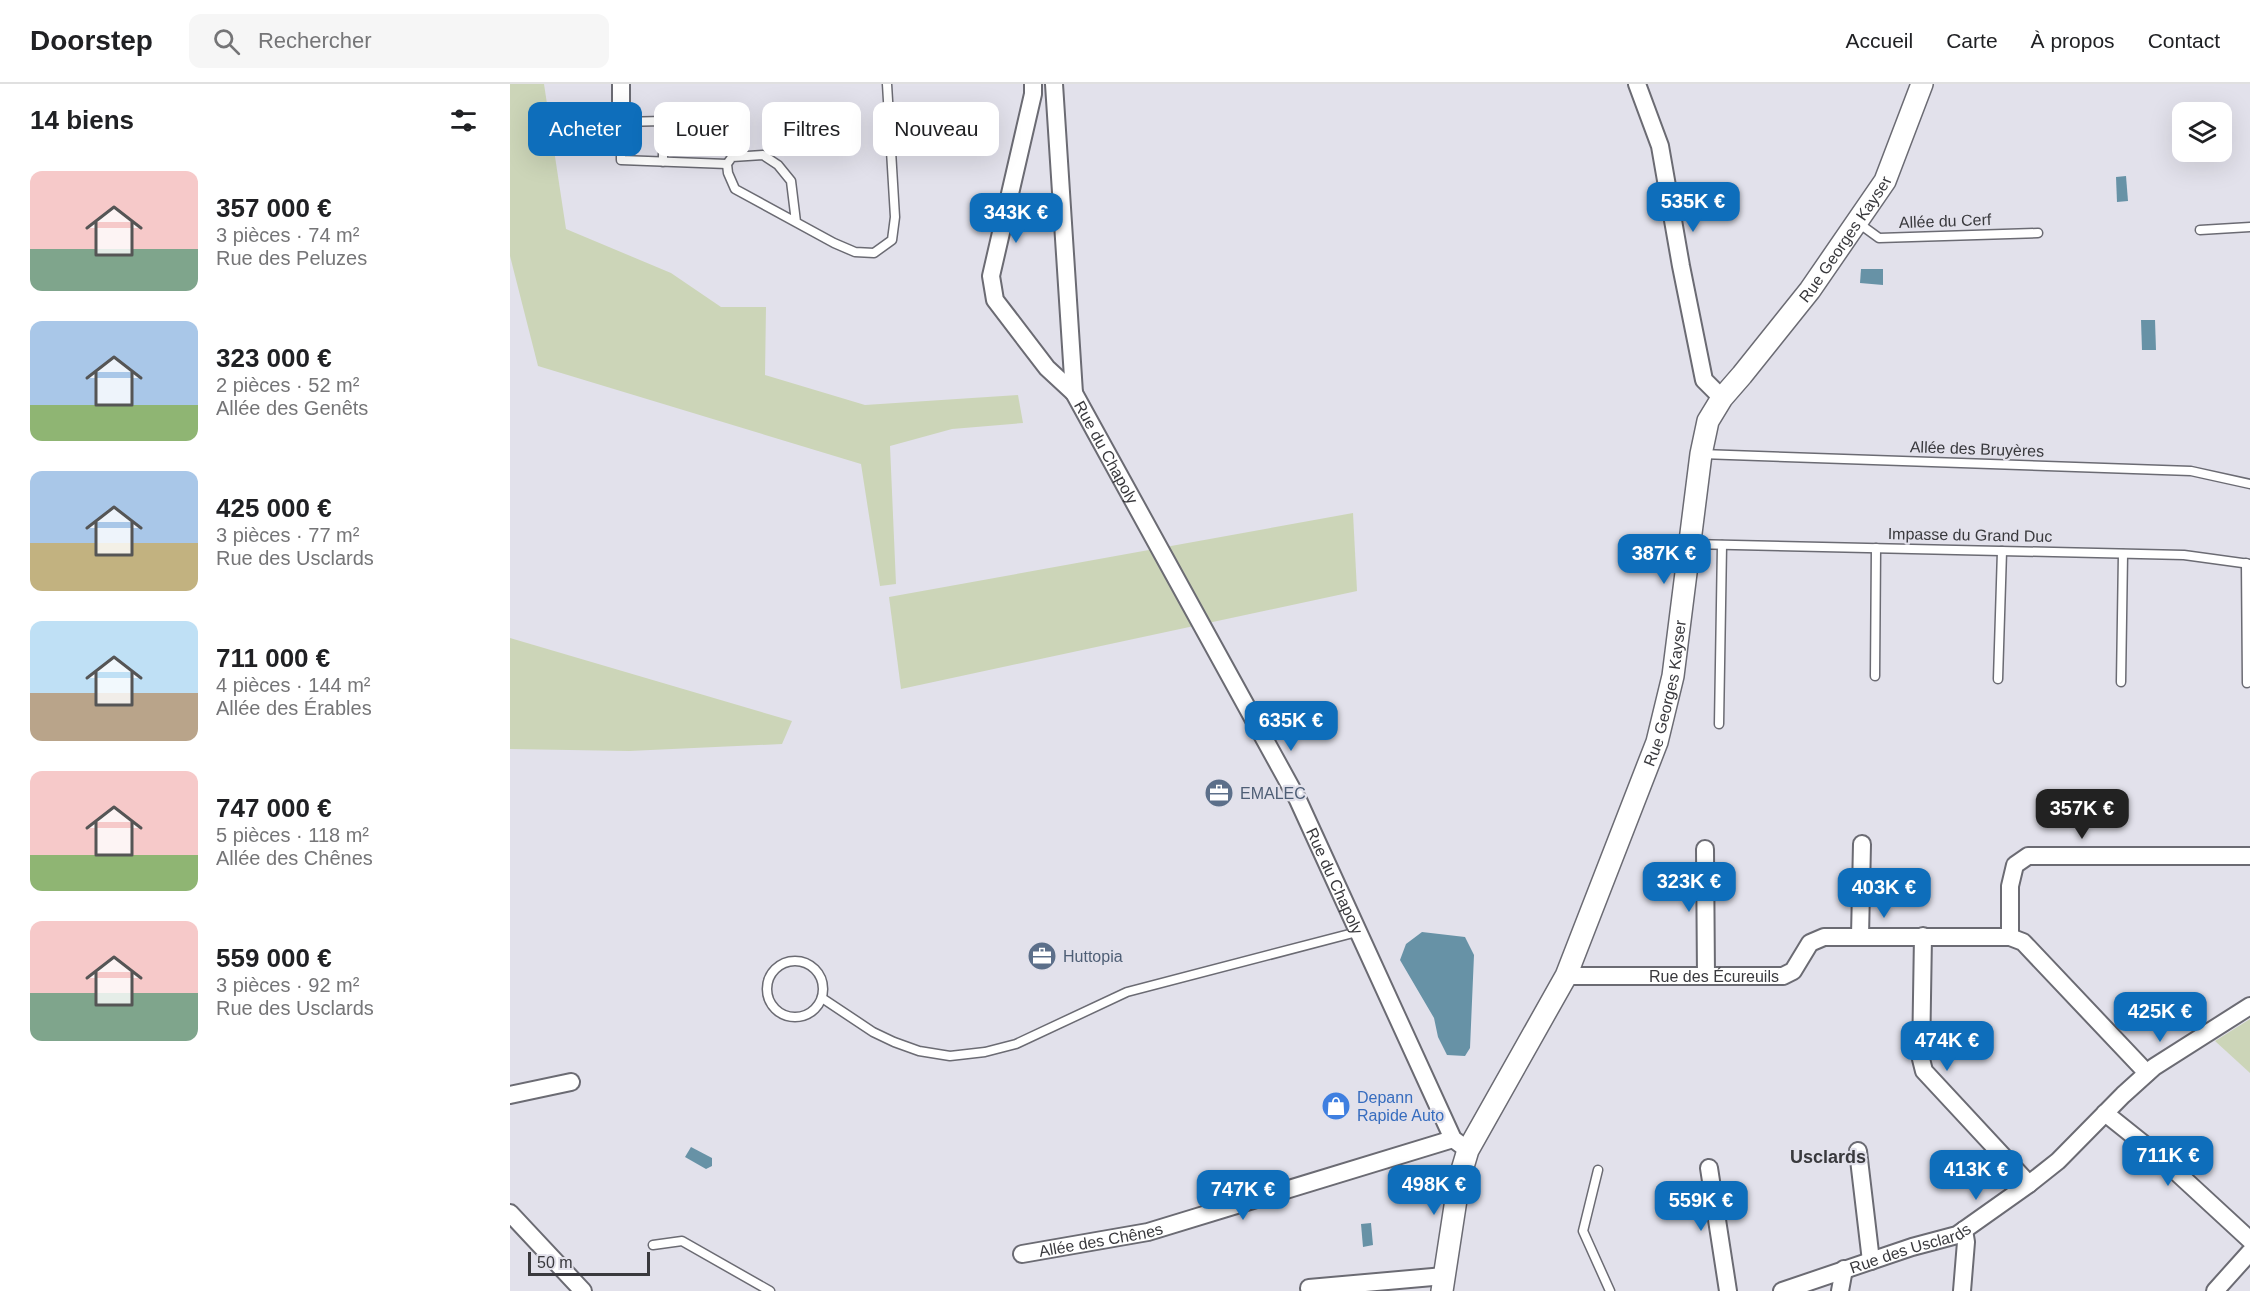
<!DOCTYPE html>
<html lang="fr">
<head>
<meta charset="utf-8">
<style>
	:root { --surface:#fff; --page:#f6f6f6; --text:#202124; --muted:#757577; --line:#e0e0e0; --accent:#0e6ebb }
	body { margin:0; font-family:Arial,sans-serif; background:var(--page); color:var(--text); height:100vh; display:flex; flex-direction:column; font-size:22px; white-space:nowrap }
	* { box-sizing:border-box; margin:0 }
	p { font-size:20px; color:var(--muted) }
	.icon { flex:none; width:33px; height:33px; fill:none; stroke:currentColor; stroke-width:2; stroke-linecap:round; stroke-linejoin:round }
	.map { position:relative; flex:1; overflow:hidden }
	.panel { display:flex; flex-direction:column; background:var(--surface); width:510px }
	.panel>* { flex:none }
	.guide { position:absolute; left:18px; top:18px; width:570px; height:54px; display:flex; gap:12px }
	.fabs { position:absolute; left:1662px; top:18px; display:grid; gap:12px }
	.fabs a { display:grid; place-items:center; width:60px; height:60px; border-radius:12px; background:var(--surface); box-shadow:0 6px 24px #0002; font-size:30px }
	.scale { position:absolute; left:18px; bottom:15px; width:122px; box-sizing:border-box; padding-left:6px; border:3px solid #39393d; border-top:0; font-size:16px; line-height:21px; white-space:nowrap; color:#39393d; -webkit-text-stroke:4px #e2e1eb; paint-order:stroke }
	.price { position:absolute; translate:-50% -51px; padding:0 14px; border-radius:12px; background:var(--accent); color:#fff; font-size:20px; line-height:39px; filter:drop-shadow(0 2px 3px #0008) }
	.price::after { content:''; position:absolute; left:50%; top:36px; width:18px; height:14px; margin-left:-9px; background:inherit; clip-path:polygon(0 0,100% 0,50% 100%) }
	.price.selected { background:#222; color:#fff }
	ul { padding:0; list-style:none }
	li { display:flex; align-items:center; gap:18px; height:150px; padding:0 30px }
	li span { display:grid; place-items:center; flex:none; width:168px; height:120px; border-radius:12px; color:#555 }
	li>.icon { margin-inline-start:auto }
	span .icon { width:72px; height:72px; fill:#fffc; stroke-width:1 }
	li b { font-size:26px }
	h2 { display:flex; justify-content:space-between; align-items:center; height:72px; padding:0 30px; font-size:26px }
	.pill { padding:0 21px; border-radius:12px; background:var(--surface); box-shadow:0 6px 24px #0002; font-size:21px; line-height:54px }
	.pill.selected { background:var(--accent); color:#fff }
	header { display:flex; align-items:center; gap:36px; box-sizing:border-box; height:84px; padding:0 30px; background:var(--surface); border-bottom:2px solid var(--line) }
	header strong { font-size:28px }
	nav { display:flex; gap:33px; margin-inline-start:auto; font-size:21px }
	.search { width:420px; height:54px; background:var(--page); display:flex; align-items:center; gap:15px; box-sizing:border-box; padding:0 21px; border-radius:12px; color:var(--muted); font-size:22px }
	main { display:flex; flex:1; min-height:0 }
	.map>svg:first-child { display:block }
	.green { fill:#ccd5b8 }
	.water { fill:#6792a6 }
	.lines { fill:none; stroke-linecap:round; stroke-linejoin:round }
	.service-casing { stroke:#6b6b73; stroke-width:11 }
	.minor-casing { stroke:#6b6b73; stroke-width:20 }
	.tertiary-casing { stroke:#6b6b73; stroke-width:24 }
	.service { stroke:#fff; stroke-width:8 }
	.minor { stroke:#fff; stroke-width:16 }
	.tertiary { stroke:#fff; stroke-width:21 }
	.labels { text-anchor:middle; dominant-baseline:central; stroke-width:4.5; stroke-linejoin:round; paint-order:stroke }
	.street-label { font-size:16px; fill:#39393d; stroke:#e2e1eb }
	.service-label { font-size:16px; fill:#4e5e75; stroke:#e2e1eb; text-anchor:start }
	.shop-label { font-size:16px; fill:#366cbe; stroke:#e2e1eb; text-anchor:start }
	.neighbourhood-label { font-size:18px; font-weight:bold; fill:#39393d; stroke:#e2e1eb }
</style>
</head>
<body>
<header>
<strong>Doorstep</strong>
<div class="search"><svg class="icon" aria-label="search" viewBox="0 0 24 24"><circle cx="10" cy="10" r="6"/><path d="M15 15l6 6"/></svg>Rechercher</div>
<nav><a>Accueil</a><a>Carte</a><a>À propos</a><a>Contact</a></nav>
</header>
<main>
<section class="panel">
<h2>14 biens<svg class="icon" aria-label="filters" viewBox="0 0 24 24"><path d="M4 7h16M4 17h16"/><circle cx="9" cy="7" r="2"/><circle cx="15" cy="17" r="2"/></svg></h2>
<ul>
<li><span style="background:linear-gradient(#f6c9c9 65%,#7fa58c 0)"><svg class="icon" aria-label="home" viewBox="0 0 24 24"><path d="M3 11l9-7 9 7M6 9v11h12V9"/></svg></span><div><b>357 000 €</b><p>3 pièces · 74 m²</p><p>Rue des Peluzes</p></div></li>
<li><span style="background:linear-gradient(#a9c7e8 70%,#8fb573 0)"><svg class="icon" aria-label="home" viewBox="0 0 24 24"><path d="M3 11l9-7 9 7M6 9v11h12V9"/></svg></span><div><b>323 000 €</b><p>2 pièces · 52 m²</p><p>Allée des Genêts</p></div></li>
<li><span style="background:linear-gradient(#a9c7e8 60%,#c2b280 0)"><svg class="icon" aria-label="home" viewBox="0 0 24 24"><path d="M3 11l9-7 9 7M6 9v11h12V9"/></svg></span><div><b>425 000 €</b><p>3 pièces · 77 m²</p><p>Rue des Usclards</p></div></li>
<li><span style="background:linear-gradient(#bfe0f5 60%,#b9a48a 0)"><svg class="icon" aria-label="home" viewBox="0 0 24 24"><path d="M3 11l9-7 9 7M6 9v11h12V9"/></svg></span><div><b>711 000 €</b><p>4 pièces · 144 m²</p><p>Allée des Érables</p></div></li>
<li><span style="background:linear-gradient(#f6c9c9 70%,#8fb573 0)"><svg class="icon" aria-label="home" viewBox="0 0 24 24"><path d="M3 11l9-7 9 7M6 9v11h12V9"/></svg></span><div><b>747 000 €</b><p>5 pièces · 118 m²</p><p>Allée des Chênes</p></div></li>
<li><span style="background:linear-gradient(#f6c9c9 60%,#7fa58c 0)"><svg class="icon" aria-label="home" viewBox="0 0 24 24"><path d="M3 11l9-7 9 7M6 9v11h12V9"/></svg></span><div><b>559 000 €</b><p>3 pièces · 92 m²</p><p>Rue des Usclards</p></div></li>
</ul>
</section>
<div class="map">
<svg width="1740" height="1207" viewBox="0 0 1740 1207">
	<rect width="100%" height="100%" fill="#e2e1eb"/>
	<g class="green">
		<polygon points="0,0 34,0 56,145 161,189 211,223 256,223 255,291 355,321 508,311 513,339 442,345 380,362 386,500 370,502 351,380 28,282 0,172"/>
		<polygon points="843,429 847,507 391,605 379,513"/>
		<polygon points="0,554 282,637 272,660 119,667 0,665"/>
		<polygon points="1740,935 1740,989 1705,957"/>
	</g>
	<g class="water">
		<polygon points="1616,92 1618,117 1607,118 1606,93"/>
		<polygon points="1351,185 1373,185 1373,201 1350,199"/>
		<polygon points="1631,236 1645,236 1646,266 1632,266"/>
		<polygon points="912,848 955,853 964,871 960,964 955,972 937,971 928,953 924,934 890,876 896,860"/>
		<polygon points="181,1063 202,1074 202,1082 196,1085 175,1073"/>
		<polygon points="861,1139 863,1161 853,1163 851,1140"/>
	</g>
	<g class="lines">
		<g class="service-casing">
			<g id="service">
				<polyline points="153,78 153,37 111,38 111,76 217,80"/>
				<polyline points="286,138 281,97 268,81 253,71 222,73 217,80 218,89 225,105 324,159 345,168 364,169 382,156 385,133 377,0"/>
				<polyline points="1347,138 1369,154 1528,149"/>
				<polyline points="1690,146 1740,143"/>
				<polyline points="1191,370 1681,387 1740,400"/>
				<polyline points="1180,460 1674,471 1740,480"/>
				<polyline points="1736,479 1737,599"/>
				<polyline points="1365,592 1366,464"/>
				<polyline points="1488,595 1492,467"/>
				<polyline points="1611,598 1613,470"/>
				<polyline points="1209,640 1212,461"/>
				<circle cx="285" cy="905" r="28"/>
				<polyline points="312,914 363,948 384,958 409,967 440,972 475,968 506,960 617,908 847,848"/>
				<polyline points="1088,1086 1073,1147 1100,1207"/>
				<polyline points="143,1161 172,1157 260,1207"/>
			</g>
		</g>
		<g class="minor-casing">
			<g id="minor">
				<polyline points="111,0 111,38"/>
				<path id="s1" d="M523,0v10l-42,182 4,24 52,68 27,25 224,407 155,339 15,11"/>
				<polyline points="544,0 564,309"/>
				<polyline points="1127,0 1150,62 1171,182 1194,296 1212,314"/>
				<polyline points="1195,765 1196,892"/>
				<polyline points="1350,852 1352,760"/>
				<polyline points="1413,852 1411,975 1414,987 1519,1100"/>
				<polyline points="1500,853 1500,802 1505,781 1518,772 1740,772"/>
				<path id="s2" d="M1056,892h217l10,-5 17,-28 14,-6h186l13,5 124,131"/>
				<polyline points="0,1011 61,998"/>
				<polyline points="1595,1029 1650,1073 1740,1156"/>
				<polyline points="1348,1067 1361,1177"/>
				<polyline points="1199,1084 1218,1207"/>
				<polyline points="0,1129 73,1207"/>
				<path id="s3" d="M512,1170l126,-22 305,-93"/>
				<polyline points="799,1204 934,1192"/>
				<path id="s4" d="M1272,1207l130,-44 45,-12 72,-51 29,-23 65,-66 31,-28 96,-61"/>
				<polyline points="1330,1207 1334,1185"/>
				<polyline points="1452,1207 1456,1158 1454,1146"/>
				<polyline points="1705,1207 1740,1168"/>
			</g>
		</g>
		<g class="tertiary-casing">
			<g id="tertiary">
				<path id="s5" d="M932,1207l17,-111 9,-30 98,-174 91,-234 16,-66 28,-222 7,-33 14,-23 20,-23 68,-85 75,-109 37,-97"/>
			</g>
		</g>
		<use href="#service" class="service"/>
		<use href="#minor" class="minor"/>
		<use href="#tertiary" class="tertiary"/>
	</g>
	<defs>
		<g id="office-disc" transform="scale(1.5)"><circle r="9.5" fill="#5c6f8a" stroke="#e2e1eb"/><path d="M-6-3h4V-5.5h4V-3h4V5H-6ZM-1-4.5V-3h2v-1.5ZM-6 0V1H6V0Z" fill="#fff"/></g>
		<g id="shop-disc" transform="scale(1.5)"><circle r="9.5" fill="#3f7fe0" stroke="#e2e1eb"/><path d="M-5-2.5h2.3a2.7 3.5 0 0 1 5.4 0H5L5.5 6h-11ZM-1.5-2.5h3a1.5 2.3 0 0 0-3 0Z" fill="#fff"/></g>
	</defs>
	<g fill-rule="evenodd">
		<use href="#office-disc" x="709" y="709"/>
		<use href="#office-disc" x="532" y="872"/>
		<use href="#shop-disc" x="826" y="1022"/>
	</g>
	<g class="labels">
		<g class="street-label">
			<text transform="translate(1435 137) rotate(-2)">Allée du Cerf</text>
			<text stroke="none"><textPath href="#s5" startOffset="1148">Rue Georges Kayser</textPath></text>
			<text transform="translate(1467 365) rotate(2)">Allée des Bruyères</text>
			<text stroke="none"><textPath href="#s1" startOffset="411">Rue du Chapoly</textPath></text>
			<text transform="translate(1460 451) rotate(1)">Impasse du Grand Duc</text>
			<text stroke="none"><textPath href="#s5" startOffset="644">Rue Georges Kayser</textPath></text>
			<text stroke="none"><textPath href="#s1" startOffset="897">Rue du Chapoly</textPath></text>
			<text stroke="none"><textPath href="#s2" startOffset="148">Rue des Écureuils</textPath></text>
			<text stroke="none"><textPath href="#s3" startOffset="80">Allée des Chênes</textPath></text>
			<text stroke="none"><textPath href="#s4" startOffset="135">Rue des Usclards</textPath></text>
		</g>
		<g class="service-label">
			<text x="730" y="709">EMALEC</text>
			<text x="553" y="872">Huttopia</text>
		</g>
		<g class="shop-label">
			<text x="847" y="1013">Depann<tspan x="847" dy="18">Rapide Auto</tspan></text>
		</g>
		<g class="neighbourhood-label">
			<text x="1318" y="1073">Usclards</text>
		</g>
	</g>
</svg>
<div class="fabs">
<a><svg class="icon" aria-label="layers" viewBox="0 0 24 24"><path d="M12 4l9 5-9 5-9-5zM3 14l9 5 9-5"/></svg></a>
</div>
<div class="scale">50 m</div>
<b class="price" style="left:1183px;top:149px">535K €</b>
<b class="price" style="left:506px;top:160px">343K €</b>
<b class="price" style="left:1154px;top:501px">387K €</b>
<b class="price" style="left:781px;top:668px">635K €</b>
<b class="price selected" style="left:1572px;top:756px">357K €</b>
<b class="price" style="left:1179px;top:829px">323K €</b>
<b class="price" style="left:1374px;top:835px">403K €</b>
<b class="price" style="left:1650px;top:959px">425K €</b>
<b class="price" style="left:1437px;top:988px">474K €</b>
<b class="price" style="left:1658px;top:1103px">711K €</b>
<b class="price" style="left:1466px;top:1117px">413K €</b>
<b class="price" style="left:924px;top:1132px">498K €</b>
<b class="price" style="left:733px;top:1137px">747K €</b>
<b class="price" style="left:1191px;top:1148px">559K €</b>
<div class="guide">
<a class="pill selected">Acheter</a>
<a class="pill">Louer</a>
<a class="pill">Filtres</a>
<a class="pill">Nouveau</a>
</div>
</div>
</main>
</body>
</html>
